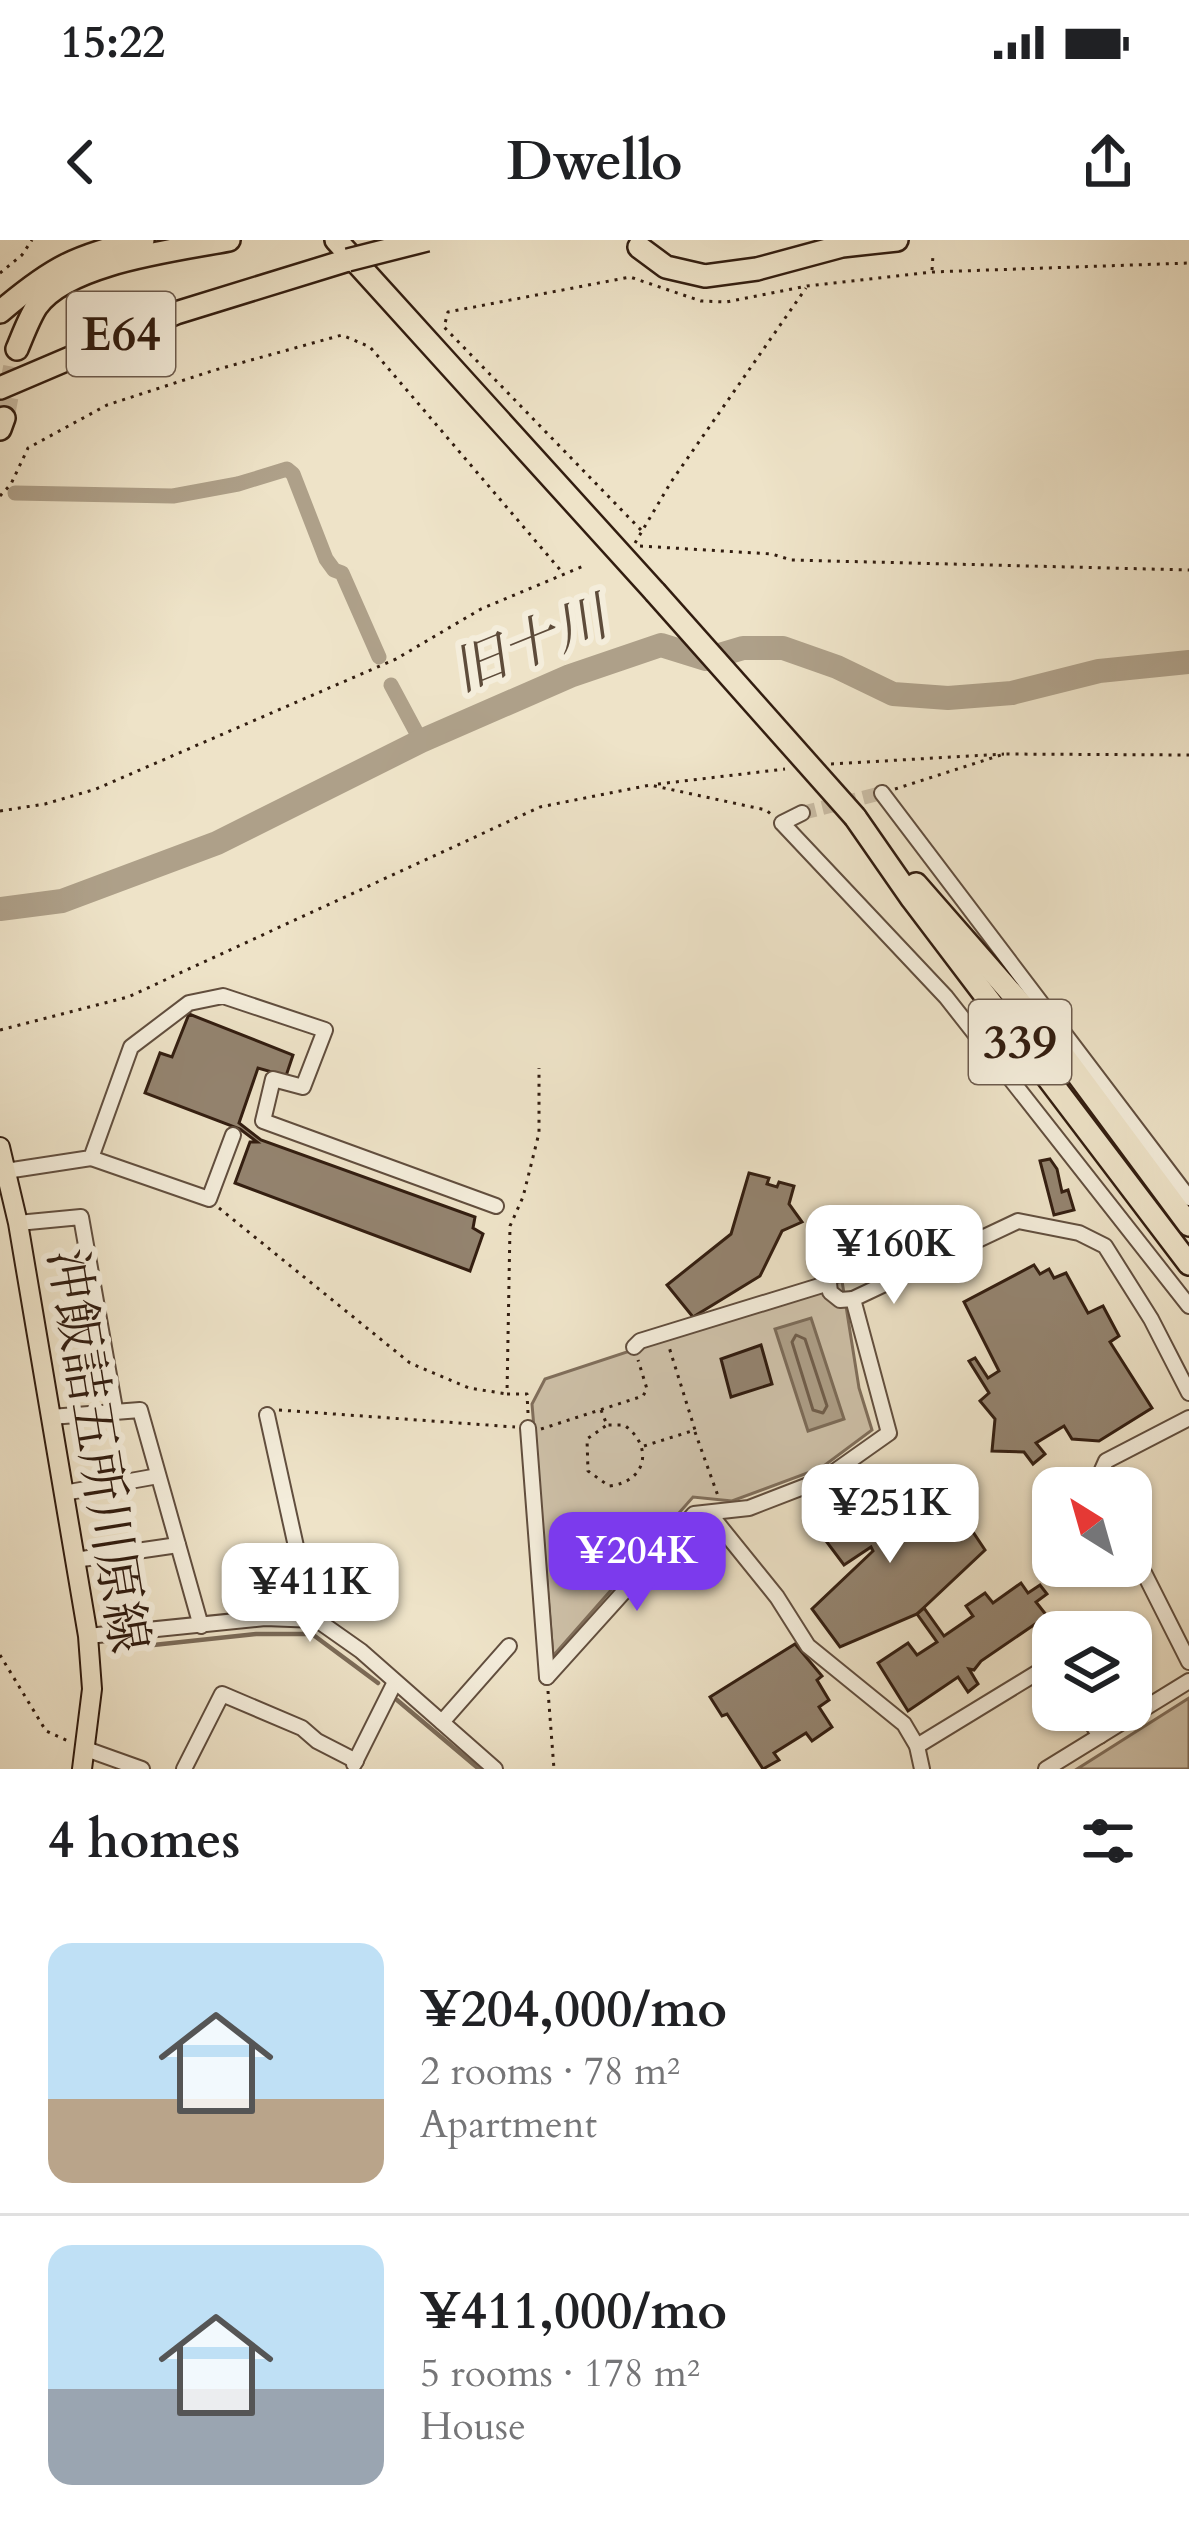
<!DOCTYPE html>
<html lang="en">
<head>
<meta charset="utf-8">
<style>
	:root { --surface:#fff; --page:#f2f2f2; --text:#202124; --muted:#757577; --line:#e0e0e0; --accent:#7c3aed }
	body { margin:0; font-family:Cardo,"Noto Serif JP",serif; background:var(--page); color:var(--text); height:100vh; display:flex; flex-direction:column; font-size:45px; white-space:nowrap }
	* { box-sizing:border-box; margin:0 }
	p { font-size:39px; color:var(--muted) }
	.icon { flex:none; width:66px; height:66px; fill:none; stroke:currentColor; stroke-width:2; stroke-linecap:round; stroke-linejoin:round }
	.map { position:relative; height:1529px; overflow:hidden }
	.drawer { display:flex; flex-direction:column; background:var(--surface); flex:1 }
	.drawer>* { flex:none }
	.needle { width:78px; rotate:323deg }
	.buttons { position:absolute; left:1032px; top:1227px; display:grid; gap:24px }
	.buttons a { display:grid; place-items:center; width:120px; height:120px; border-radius:24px; background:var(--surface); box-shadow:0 3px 9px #0004; font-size:60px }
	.price { position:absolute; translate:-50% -102px; padding:0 27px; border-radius:24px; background:#fff; color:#222; font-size:39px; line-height:78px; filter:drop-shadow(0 3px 6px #0008) }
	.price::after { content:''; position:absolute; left:50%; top:72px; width:36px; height:27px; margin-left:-18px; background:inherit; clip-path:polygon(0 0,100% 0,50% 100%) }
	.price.on { background:var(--accent); color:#fff }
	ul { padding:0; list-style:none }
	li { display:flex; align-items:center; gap:36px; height:300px; padding:0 48px }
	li+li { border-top:3px solid var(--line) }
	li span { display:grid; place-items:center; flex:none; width:336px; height:240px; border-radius:24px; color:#555 }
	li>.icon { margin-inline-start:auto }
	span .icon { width:144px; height:144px; fill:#fffc; stroke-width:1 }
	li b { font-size:51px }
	h2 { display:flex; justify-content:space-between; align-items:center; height:144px; padding:0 48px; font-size:51px }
	.status { display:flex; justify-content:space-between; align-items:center; height:84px; padding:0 60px; background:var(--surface); direction:ltr }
	.status svg { height:33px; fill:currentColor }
	header { display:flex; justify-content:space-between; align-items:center; height:156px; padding:0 48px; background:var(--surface); font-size:54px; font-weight:700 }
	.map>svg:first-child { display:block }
	.green { fill:#cec1a9; stroke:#806f5c; stroke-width:3 }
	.water { fill:#aea089; stroke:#7c6c59; stroke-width:3 }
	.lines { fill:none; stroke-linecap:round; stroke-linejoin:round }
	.shore { stroke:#705e4c; stroke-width:3 }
	.stream { stroke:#7c6c59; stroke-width:4.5 }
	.canal { stroke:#aea089; stroke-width:15 }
	.river { stroke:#aea089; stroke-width:24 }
	.building { fill:#948470; stroke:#321d10; stroke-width:3 }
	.minor-tunnel { stroke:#c8bba3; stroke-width:14; stroke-dasharray:14 7; stroke-linecap:butt }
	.highway-tunnel { stroke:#c8bba3; stroke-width:21; stroke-dasharray:21 10; stroke-linecap:butt }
	.minor-casing { stroke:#614e3e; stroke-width:18 }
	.major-casing { stroke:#321d10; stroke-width:22 }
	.highway-casing { stroke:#321d10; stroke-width:26 }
	.path { stroke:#321d10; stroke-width:3; stroke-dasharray:3 6; stroke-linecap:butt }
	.minor { stroke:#f4eddb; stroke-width:14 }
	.major { stroke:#eee3c8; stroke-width:18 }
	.highway { stroke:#eee3c8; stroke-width:21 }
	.highway-bridge-casing { stroke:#321d10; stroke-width:26; stroke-linecap:butt }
	.highway-bridge { stroke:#eee3c8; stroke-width:21 }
	.labels { text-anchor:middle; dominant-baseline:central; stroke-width:12; stroke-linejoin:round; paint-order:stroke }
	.shield { fill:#f4eddb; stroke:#6c5b4d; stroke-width:3 }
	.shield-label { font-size:48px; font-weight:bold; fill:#321d10 }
	.street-label { font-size:51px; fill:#321d10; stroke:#f4eddb }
	.water-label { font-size:54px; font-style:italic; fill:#5d4b3a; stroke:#f4eddb }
</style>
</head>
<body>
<div class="status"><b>15:22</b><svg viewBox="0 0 49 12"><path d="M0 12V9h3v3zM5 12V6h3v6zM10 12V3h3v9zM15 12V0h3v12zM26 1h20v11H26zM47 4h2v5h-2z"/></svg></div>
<header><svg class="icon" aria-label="back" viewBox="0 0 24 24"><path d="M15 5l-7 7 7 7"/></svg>Dwello<svg class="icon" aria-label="share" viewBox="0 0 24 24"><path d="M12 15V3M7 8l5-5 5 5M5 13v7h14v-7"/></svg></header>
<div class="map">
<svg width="1189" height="1529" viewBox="0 0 1189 1529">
	<rect width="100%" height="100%" fill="#eee3c8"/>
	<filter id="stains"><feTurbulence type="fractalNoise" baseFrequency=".00167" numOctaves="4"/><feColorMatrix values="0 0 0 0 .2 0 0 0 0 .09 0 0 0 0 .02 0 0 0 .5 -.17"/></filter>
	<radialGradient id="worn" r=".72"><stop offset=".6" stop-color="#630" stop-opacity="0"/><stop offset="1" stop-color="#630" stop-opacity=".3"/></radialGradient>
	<g class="green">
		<polygon points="842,1041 859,1148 872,1190 821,1228 732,1261 693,1257 553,1416 532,1164 545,1139"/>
		<polygon points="1189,1458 1189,1529 1077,1529"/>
	</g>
	<polygon class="water" points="811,1078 844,1179 808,1191 775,1089"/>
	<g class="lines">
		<polygon class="shore" points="796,1095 805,1099 827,1166 823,1173 813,1170 792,1102"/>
		<g class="stream">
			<polyline points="144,1406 256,1394 312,1394 378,1443"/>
			<polyline points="397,1460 479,1529"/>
		</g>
		<g class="canal">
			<polyline points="15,253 173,256 238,244 287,229 293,234 326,319 334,330 342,333 379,417"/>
			<polyline points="391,445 421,501"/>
		</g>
		<polyline class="river" points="0,669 62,661 217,603 421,501 570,436 661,405 706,419 743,408 783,408 837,427 893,454 948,458 1012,453 1099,431 1189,422"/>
	</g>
	<g class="building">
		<polygon points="189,774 293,815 286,836 258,828 239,883 261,900 475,977 473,988 483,994 470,1031 235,943 250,902 257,902 240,889 145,853 160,813 172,817"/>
		<polygon points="1050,919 1057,929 1062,952 1068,950 1074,970 1054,975 1040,921"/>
		<polygon points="749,933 769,938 767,944 777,947 779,942 794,946 789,964 802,982 782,991 760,1036 693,1077 667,1045 731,994"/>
		<polygon points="1034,1025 1040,1034 1049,1029 1054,1038 1066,1033 1088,1073 1103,1066 1119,1096 1110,1102 1152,1168 1099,1201 1072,1199 1064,1186 1036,1203 1045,1214 1033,1224 1024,1212 992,1211 995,1179 980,1161 989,1153 969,1121 975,1118 988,1138 999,1131 964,1062"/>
		<polygon points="761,1105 772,1144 731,1157 721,1119"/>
		<polygon points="885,1248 907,1281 880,1299 884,1304 959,1271 985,1310 917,1374 840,1407 812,1369 873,1311 871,1307 844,1325 820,1293 845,1277 834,1262 850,1252 859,1266"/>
		<polygon points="1021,1343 1028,1353 1040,1345 1047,1354 1036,1362 1047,1376 981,1421 974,1430 969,1429 978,1444 968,1452 958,1437 908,1471 878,1423 908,1403 917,1415 937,1402 917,1374 924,1368 944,1396 973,1376 966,1366 985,1353 993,1363"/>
		<polygon points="795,1404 822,1436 817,1440 829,1460 819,1467 832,1487 812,1501 806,1493 774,1513 779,1520 763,1529 727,1474 722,1476 710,1457"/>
	</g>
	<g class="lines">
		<polyline class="minor-tunnel" points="802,573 882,553"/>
		<polyline class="highway-tunnel" points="4,178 17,109"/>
		<g class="minor-casing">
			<g id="minor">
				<polyline points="882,553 1189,958"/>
				<polyline points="802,573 782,583 946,757 1189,1066"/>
				<polyline points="91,918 209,959 233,895"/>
				<polyline points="6,931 91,918 131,807 189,763 223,756 325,790 303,847 273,839 263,881 496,966"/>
				<polyline points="18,983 81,977 115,1169"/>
				<polyline points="634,1107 640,1101 829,1043 830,1052 840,1060 853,1059"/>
				<polyline points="267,1175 312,1379"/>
				<polyline points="51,1177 140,1170 201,1386"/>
				<polyline points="528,1188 547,1437"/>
				<polyline points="1103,1248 1098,1239 1106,1221 1189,1178"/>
				<polyline points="64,1253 158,1236"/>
				<polyline points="710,1274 777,1357 808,1406 904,1484 917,1506 922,1529"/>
				<polyline points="1131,1307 1189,1422"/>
				<polyline points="75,1320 178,1305"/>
				<polyline points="88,1396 265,1378 317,1380 361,1411 495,1529"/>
				<polyline points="547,1437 694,1274 749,1268 824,1239 889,1193 853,1059 1018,981 1079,993 1105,1006 1151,1079 1189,1153"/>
				<polyline points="1083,1470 1100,1496"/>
				<polyline points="442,1482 509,1406"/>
				<polyline points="917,1506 1053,1423"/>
				<polyline points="86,1509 142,1529"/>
				<polyline points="354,1524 395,1442"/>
				<polyline points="184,1529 222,1454 302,1488 317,1501 356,1521"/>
				<polyline points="1046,1529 1189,1441"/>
			</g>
		</g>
		<g class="major-casing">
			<polyline id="major" points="0,907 18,983 88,1396 92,1449 82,1529"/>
		</g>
		<g class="highway-casing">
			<g id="highway">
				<polyline points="336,0 655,352"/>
				<polyline points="639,7 666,27 705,36 757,29 842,6 897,0"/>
				<path d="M0,72c54,-46 74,-55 143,-72"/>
				<path d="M17,109c6,-14 12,-31 20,-43 32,-44 141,-56 192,-66"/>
				<polyline points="0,148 176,73 348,20"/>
				<polyline points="0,189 4,178"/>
				<polyline points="855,577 912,659 1189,1024"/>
				<polyline points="916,644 1049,796 1189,985"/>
			</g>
		</g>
		<g class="path">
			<polyline points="932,30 933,15"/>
			<polyline points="0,33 22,15 32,0"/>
			<polyline points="0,256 11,244 28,208 107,165 215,130 342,95 370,107 562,332"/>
			<polyline points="641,290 444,87 448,72 630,37 701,61 726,62 807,46 932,32 1189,23"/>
			<polyline points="635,303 671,242 806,48"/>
			<polyline points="640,306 772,314 791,320 1189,330"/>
			<polyline points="831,524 1004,514"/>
			<polyline points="658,544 785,529"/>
			<polyline points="895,549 1004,514 1189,515"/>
			<polyline points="0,571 45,564 96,549 396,419 481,369 586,325"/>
			<polyline points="0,790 128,757 540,567 650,545 766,570 773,576"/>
			<polyline points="219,968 410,1123 469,1148 507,1154"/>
			<polyline points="279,1170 515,1187"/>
			<path d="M601,1170l6,15 -20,14 1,32 21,15c38,-4 45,-40 15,-61h-17"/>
			<polyline points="528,1173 527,1154 507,1154 510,986 523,957 539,893 539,828"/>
			<polyline points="541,1189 643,1156 647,1149 638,1120"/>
			<polyline points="695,1192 718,1256"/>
			<polyline points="644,1206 695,1190 669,1107"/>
			<polyline points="0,1415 46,1491 68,1501"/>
			<polyline points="548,1451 554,1529"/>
		</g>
		<use href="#minor" class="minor"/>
		<use href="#major" class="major"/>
		<use href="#highway" class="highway"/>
		<g class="highway-bridge-casing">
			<g id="highway-bridge">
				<polyline points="348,20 427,0"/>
				<polyline points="655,352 855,577"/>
			</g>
		</g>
		<use href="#highway-bridge" class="highway-bridge"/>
	</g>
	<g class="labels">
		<g class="shield">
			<rect x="67" y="52" width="108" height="84" rx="9"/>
			<rect x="969" y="760" width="102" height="84" rx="9"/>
		</g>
		<g class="shield-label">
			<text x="121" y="94">E64</text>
			<text x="1020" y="802">339</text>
		</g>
		<g class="street-label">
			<text transform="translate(97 1211) rotate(81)">沖飯詰五所川原線</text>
		</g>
		<g class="water-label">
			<text transform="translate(530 406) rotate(-22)">旧十川</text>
		</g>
	</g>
	<rect width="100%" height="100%" filter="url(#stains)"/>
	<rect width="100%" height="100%" fill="url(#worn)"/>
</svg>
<div class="buttons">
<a><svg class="needle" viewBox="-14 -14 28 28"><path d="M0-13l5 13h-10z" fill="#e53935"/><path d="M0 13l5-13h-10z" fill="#757577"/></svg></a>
<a><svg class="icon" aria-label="layers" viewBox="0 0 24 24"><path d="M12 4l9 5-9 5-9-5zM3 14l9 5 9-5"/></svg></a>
</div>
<b class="price" style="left:894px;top:1067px">¥160K</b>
<b class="price" style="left:890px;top:1326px">¥251K</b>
<b class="price on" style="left:637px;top:1374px">¥204K</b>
<b class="price" style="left:310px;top:1405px">¥411K</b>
</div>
<section class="drawer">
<h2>4 homes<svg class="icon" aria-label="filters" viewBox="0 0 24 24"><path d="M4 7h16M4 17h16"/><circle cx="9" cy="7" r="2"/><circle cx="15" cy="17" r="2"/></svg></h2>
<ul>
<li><span style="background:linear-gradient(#bfe0f5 65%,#b9a48a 0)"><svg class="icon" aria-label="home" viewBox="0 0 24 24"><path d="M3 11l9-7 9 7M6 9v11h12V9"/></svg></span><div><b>¥204,000/mo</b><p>2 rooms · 78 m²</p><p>Apartment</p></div></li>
<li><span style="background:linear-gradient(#bfe0f5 60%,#9aa5b1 0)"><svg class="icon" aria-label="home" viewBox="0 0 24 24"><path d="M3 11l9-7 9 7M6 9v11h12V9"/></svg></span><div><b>¥411,000/mo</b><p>5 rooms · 178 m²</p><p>House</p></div></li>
</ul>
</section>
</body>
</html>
